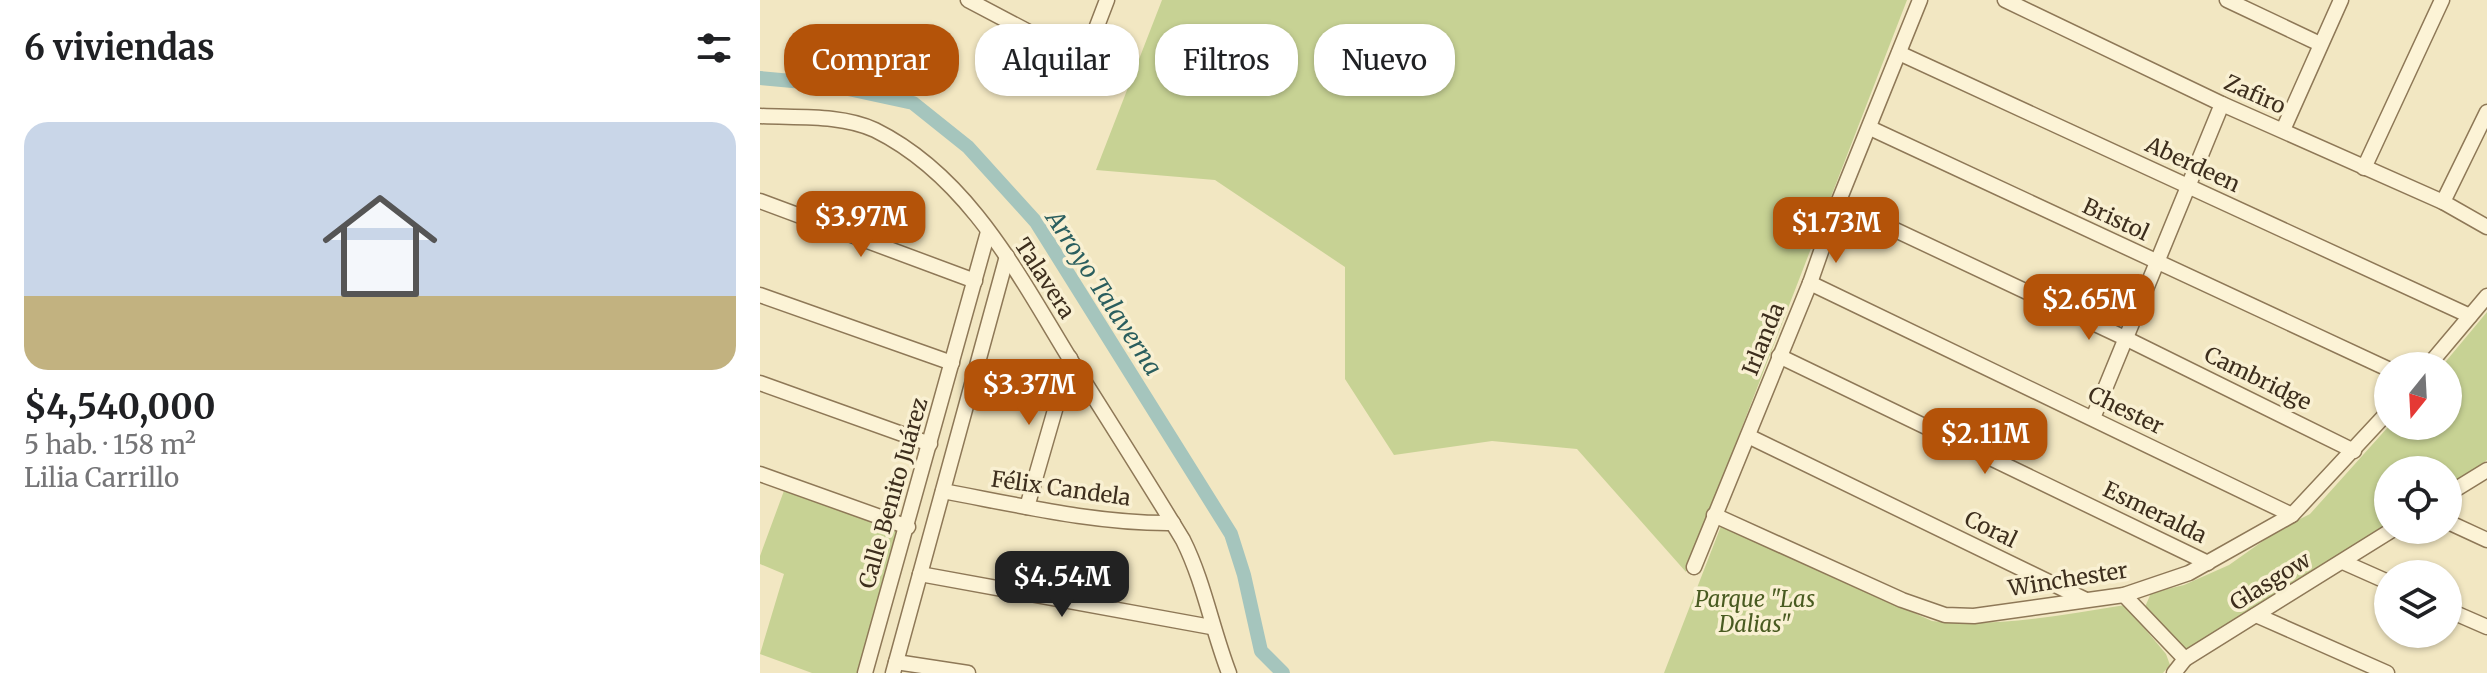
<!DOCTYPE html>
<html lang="es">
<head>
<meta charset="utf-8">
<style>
	:root { --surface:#fff; --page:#f2f2f2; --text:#202124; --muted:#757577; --line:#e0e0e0; --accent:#b45309 }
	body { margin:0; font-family:Merriweather,serif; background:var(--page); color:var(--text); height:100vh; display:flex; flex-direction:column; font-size:30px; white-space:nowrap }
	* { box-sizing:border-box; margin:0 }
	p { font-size:26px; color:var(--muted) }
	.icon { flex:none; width:44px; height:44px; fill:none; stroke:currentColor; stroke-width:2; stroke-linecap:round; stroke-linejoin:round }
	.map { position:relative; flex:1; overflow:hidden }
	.panel { display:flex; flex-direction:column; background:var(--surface); width:760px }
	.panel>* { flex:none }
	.banner { position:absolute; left:24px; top:24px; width:760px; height:72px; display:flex; gap:16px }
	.needle { width:52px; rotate:198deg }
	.tools { position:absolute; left:1614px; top:352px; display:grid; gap:16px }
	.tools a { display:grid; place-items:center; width:88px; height:88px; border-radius:50%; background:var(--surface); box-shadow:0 2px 6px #0004; font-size:40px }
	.price { position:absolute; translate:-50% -68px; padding:0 18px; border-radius:16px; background:var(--accent); color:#fff; font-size:26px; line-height:52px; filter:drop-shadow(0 2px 4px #0008) }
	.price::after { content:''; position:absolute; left:50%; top:48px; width:24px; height:18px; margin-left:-12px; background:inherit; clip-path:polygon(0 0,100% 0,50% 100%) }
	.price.on { background:#222; color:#fff }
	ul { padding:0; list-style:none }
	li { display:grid; align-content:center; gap:16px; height:424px; padding:0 24px }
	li+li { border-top:2px solid var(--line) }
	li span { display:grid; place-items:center; height:248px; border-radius:24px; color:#555 }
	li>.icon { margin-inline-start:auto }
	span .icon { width:144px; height:144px; fill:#fffc; stroke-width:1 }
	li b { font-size:34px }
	h2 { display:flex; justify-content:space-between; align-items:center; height:96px; padding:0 24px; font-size:34px }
	.chip { padding:0 28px; border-radius:32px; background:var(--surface); box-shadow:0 2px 6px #0004; font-size:28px; line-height:72px }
	.chip.on { background:var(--accent); color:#fff }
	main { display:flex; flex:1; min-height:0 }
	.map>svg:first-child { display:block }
	.green { fill:#c7d294 }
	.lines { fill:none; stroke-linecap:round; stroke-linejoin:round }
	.canal { stroke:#a5c5bd; stroke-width:14 }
	.minor-casing { stroke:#8e7857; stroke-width:17 }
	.minor { stroke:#fcf3d6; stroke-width:14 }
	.labels { text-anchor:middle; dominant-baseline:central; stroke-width:7; stroke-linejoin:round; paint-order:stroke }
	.street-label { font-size:22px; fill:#3d2e1d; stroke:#f9f0d2 }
	.park-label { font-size:22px; font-style:italic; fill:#495b21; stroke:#f9f0d2 }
	.water-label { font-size:24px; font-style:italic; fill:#2a5e5e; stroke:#f9f0d2 }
</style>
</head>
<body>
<main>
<section class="panel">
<h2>6 viviendas<svg class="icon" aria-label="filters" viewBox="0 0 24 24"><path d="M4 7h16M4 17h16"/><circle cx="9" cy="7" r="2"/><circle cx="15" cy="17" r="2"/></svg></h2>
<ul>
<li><span style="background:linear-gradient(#c9d6e8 70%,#c2b280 0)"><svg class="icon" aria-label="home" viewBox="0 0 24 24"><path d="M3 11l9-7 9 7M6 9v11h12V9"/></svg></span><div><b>$4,540,000</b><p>5 hab. · 158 m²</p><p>Lilia Carrillo</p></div></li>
</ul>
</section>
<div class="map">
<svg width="1727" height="673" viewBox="0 0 1727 673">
	<rect width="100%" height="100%" fill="#f2e7c2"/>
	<g class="green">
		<polygon points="402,0 1147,0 926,572 817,449 732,441 634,455 585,379 585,267 455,180 336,170"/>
		<polygon points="1727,312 1727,460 1688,489 1688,470 1628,470 1628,527 1426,651 1385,607 1391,593 1424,585 1469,565 1520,529 1550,514 1629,426 1688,426 1688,366 1682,366"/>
		<polygon points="25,488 128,524 138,532 98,673 52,673 0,654 24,574 0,564 0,556"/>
		<path d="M961,526l211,95c65,7 130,-6 193,-16l41,49 4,11 -7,8h-499z"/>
	</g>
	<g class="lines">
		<polyline class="canal" points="0,78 65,84 153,103 208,147 276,222 471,534 484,575 501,651 523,673"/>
		<g class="minor-casing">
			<g id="minor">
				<polyline points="208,0 343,71"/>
				<polyline points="1245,0 1462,104 1683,202 1727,227"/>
				<polyline points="1467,0 1560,44"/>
				<polyline points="1139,53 1710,316"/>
				<polyline points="324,60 347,0"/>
				<path d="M0,116c36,2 81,-2 115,14 93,46 143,144 195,229 38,60 76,120 113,181 21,42 29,89 46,133"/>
				<polyline points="1110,128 1628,369"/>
				<polyline points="1523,130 1581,0"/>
				<polyline points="1604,168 1682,0"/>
				<polyline points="0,201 215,281"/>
				<polyline points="1683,202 1727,112"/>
				<polyline points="1078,203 1367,339 1594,451"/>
				<polyline points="1050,283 1532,515"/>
				<polyline points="0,295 192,363"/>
				<polyline points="1019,356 1448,563"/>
				<polyline points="1668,366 1727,296"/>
				<polyline points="0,383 170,444"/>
				<polyline points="1333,418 1462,104"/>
				<polyline points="988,436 1324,599"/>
				<polyline points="0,474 148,527"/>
				<path d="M183,491c75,14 154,33 230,32"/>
				<polyline points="1688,494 1727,470"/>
				<polyline points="267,507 310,358"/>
				<polyline points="954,515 1142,600 1185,615 1214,616 1364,595 1429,573 1532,515 1628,412"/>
				<polyline points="1688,522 1727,540"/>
				<polyline points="1583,562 1628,582"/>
				<polyline points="934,567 1050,283 1078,203 1160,0"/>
				<polyline points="160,574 451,627"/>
				<polyline points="1364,595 1425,659"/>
				<polyline points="1688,610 1727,627"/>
				<polyline points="1496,615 1627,673"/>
				<polyline points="136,662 208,673"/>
				<polyline points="105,673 228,232"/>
				<polyline points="133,673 247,256"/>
				<polyline points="1414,673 1425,659 1632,530"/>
			</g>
		</g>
		<use href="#minor" class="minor"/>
	</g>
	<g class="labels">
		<g class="street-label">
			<text transform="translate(1495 94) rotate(24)">Zafiro</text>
			<text transform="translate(1433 164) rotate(25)">Aberdeen</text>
			<text transform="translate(1356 219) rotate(25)">Bristol</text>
			<text transform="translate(285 278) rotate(57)">Talavera</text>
			<text transform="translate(1003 339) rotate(-68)">Irlanda</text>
			<text transform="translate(1498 378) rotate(26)">Cambridge</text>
			<text transform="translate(1366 410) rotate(26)">Chester</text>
			<text transform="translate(301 488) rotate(8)">Félix Candela</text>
			<text transform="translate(133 493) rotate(-74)">Calle Benito Juárez</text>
			<text transform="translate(1395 512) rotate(26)">Esmeralda</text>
			<text transform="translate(1231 529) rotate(26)">Coral</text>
			<text transform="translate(1308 579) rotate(-9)">Winchester</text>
			<text transform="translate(1510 581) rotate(-32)">Glasgow</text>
		</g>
		<g class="park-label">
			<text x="995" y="599">Parque "Las<tspan x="995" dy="25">Dalias"</tspan></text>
		</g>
		<g class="water-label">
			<text transform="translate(344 293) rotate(57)">Arroyo Talaverna</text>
		</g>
	</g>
</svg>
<div class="tools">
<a><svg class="needle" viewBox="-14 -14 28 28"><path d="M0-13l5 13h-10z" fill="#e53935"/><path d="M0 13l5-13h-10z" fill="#757577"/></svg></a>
<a><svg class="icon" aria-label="locate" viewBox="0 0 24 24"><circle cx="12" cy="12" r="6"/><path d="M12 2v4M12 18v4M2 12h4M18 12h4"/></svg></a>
<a><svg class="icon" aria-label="layers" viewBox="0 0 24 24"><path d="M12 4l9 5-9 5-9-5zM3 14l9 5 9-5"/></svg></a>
</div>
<b class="price" style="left:101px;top:259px">$3.97M</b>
<b class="price" style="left:1076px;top:265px">$1.73M</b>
<b class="price" style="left:1329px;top:342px">$2.65M</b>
<b class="price" style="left:269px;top:427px">$3.37M</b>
<b class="price" style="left:1225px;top:476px">$2.11M</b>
<b class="price on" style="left:302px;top:619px">$4.54M</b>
<div class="banner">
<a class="chip on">Comprar</a>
<a class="chip">Alquilar</a>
<a class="chip">Filtros</a>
<a class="chip">Nuevo</a>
</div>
</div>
</main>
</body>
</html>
